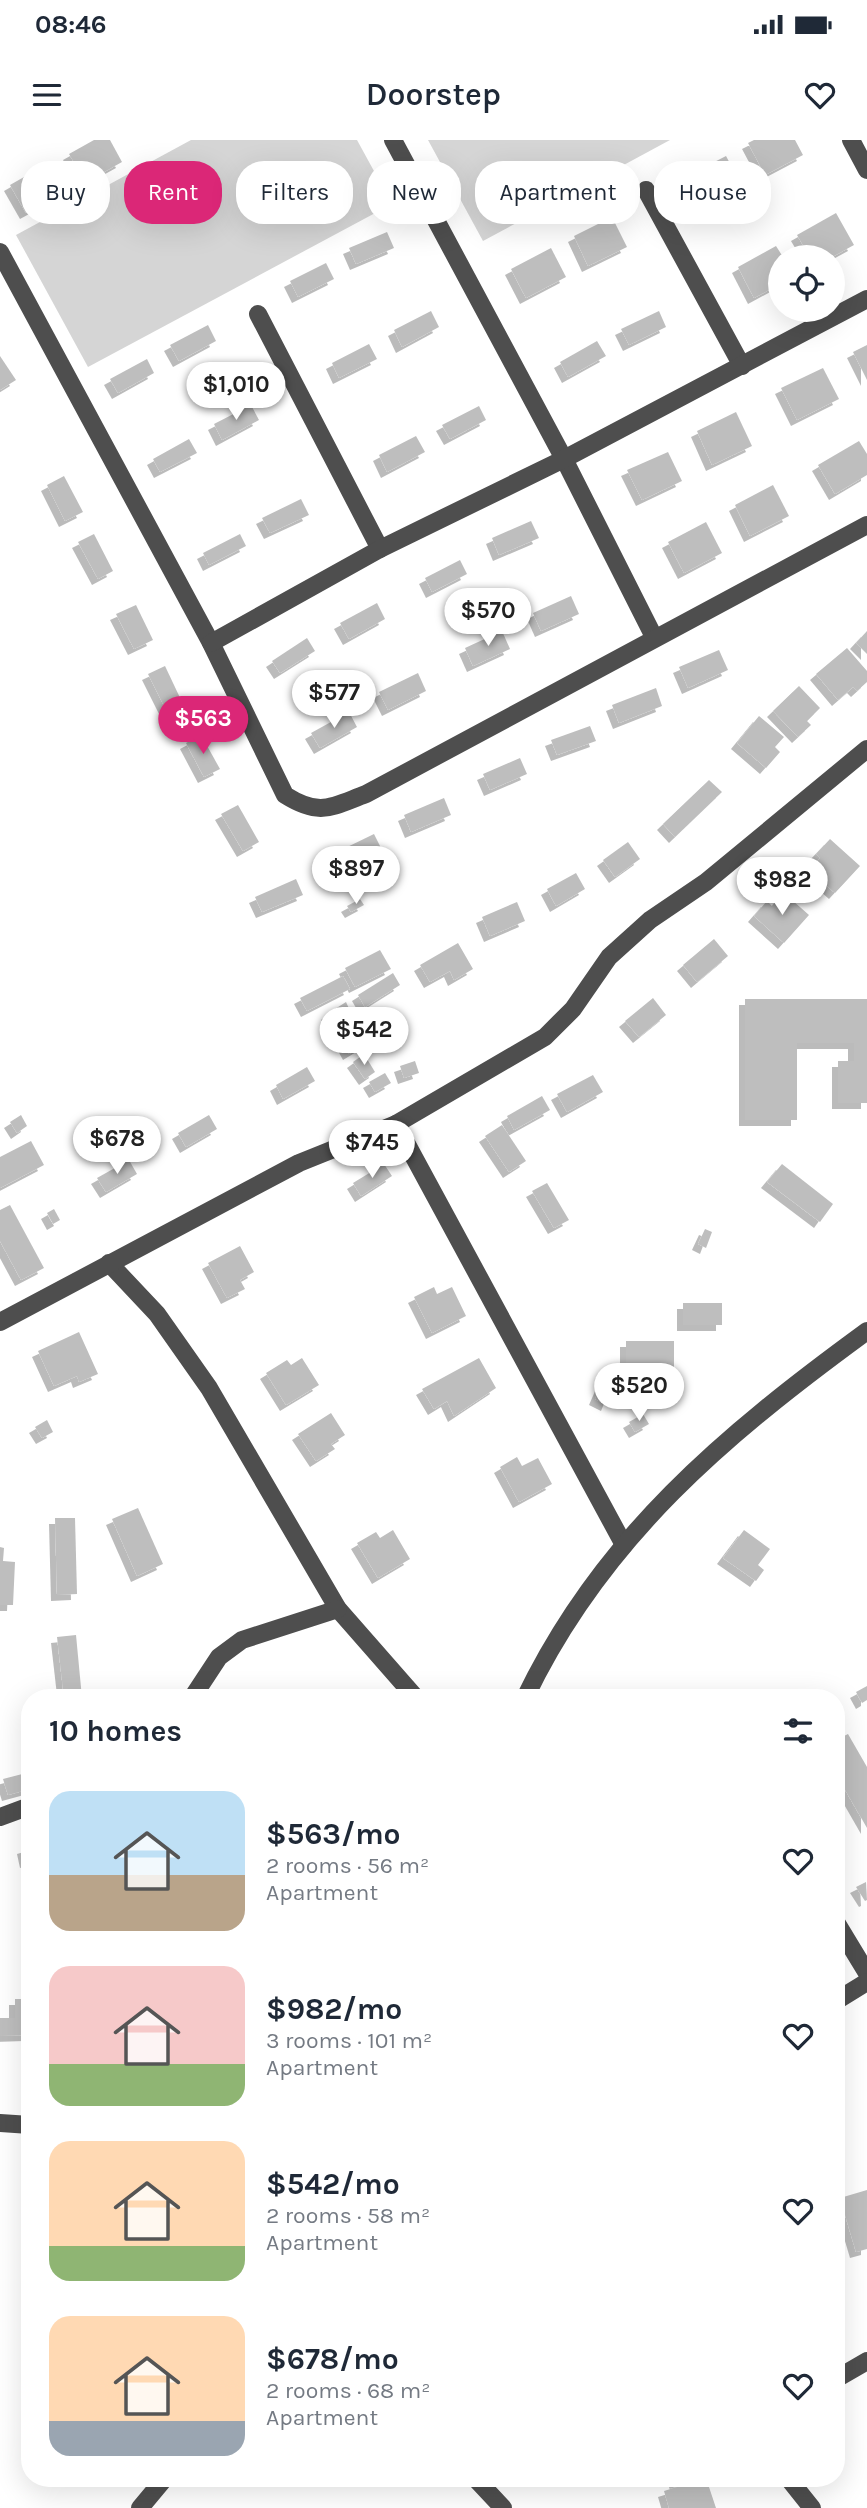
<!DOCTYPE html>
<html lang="en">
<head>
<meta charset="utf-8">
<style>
	:root { --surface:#fff; --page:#f6f6f7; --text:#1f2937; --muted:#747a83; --accent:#db2777 }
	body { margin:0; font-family:Karla,sans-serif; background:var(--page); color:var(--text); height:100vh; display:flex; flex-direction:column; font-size:26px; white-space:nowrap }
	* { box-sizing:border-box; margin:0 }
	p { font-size:23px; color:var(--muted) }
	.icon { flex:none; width:38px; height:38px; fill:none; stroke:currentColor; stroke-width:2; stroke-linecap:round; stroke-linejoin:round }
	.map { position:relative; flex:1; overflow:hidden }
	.sheet { position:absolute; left:21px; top:1549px; width:824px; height:798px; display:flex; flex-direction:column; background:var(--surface); border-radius:28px; box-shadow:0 7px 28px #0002 }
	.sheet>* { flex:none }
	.banner { position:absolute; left:21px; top:21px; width:826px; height:63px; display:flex; gap:14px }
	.controls { position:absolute; left:768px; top:105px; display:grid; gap:14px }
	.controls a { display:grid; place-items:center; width:77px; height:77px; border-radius:50%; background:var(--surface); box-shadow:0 7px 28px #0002; font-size:35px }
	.price { position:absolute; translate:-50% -60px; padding:0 16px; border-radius:24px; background:#fff; color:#222; font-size:23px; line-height:46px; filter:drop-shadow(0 2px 4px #0008) }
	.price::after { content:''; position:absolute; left:50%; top:42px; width:21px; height:16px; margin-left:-10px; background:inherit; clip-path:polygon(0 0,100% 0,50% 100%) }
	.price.active { background:var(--accent); color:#fff }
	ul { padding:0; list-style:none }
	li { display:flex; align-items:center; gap:21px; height:175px; padding:0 28px }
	li span { display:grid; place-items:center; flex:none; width:196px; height:140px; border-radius:21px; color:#555 }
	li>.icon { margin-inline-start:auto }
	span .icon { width:84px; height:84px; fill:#fffc; stroke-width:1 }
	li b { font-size:30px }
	h2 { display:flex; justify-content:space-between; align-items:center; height:84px; padding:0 28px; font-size:30px }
	.pill { padding:0 24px; border-radius:28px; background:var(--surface); box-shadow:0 7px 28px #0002; font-size:24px; line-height:63px }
	.pill.active { background:var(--accent); color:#fff }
	.status { display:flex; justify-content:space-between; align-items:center; height:49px; padding:0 35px; background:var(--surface); direction:ltr }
	.status svg { height:19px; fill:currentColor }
	header { display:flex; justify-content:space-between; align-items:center; height:91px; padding:0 28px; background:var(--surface); font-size:32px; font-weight:600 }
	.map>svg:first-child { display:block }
	.green { fill:#d5d5d5 }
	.building { fill:#bebebe; filter:url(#shadow) }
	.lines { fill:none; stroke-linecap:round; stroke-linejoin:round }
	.minor { stroke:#4e4e4e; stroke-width:18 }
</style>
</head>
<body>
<div class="status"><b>08:46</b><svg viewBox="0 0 49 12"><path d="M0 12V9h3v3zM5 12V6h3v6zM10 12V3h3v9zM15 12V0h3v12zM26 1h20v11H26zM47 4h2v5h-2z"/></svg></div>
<header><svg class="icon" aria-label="menu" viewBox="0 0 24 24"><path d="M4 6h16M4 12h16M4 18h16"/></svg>Doorstep<svg class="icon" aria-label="heart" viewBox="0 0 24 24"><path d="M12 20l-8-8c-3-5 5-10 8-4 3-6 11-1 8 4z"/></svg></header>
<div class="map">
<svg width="867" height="2368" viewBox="0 0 867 2368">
	<defs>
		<filter id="shadow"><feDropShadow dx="-6" dy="6" stdDeviation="0" flood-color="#0004"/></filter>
	</defs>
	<rect width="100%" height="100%" fill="#fff"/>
	<g class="green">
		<polygon points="191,0 357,0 392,64 88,227 16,95"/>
		<polygon points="428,0 670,0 483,101"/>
	</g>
	<g class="building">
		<polygon points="94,0 110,0 122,22 86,42 69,14"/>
		<polygon points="754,0 795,0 803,15 765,35 748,3"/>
		<polygon points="726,16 742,46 707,64 691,34"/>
		<polygon points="45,25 61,54 26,73 10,45"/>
		<polygon points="836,73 854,105 832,117 810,117 797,95"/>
		<polygon points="612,77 627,107 588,126 574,96"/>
		<polygon points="387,92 394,108 356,124 349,108"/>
		<polygon points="776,106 783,117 780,144 754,158 738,127"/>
		<polygon points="551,108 566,137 526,158 511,129"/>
		<polygon points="326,123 334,139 298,157 290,141"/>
		<polygon points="431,171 439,187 402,207 394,190"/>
		<polygon points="659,171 666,187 629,205 621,189"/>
		<polygon points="208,185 216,201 179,221 170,205"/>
		<polygon points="597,201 606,216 568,237 560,222"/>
		<polygon points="369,204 377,219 339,238 332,223"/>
		<polygon points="867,205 867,240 853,212"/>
		<polygon points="0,216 16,240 0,250"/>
		<polygon points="147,219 154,233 118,253 110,239"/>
		<polygon points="823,228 839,259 797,280 781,248"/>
		<polygon points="251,265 259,280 222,300 214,284"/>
		<polygon points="479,266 486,280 450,299 442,285"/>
		<polygon points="736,272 752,306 712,325 697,291"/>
		<polygon points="416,296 425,312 387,332 379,315"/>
		<polygon points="189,299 197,313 160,332 153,319"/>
		<polygon points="859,301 867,314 867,335 835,354 818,325"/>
		<polygon points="668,312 682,341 642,360 627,330"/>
		<polygon points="64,336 83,372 65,381 47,345"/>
		<polygon points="773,345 789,376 750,396 735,365"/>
		<polygon points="301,359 309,375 270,393 262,378"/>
		<polygon points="531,381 539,398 499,415 492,398"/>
		<polygon points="706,382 722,413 684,433 668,402"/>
		<polygon points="94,394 113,431 98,439 78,402"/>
		<polygon points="240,394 246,406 209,425 203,413"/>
		<polygon points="460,420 467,434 432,452 425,438"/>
		<polygon points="571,456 579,474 541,491 533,473"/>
		<polygon points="377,463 385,479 349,499 340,483"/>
		<polygon points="136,465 153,500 134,509 116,474"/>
		<polygon points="502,491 510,509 473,526 465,508"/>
		<polygon points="867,491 867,514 856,503"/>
		<polygon points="307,498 315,511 280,533 272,521"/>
		<polygon points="847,508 867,531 867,542 857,551 853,547 838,560 816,534"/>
		<polygon points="719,510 728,530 688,548 679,527"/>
		<polygon points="165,526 182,562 166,570 148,534"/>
		<polygon points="418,533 426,551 388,570 379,552"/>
		<polygon points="799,546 820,568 807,581 811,585 798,597 773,571"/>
		<polygon points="656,548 662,566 619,583 612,565"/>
		<polygon points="349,572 357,587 320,608 311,593"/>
		<polygon points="759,576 784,597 775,607 780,612 766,628 737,603"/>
		<polygon points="590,586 596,601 557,615 551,600"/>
		<polygon points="201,595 220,629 204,637 186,603"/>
		<polygon points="520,618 527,634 490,650 483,634"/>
		<polygon points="709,640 722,652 675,697 663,684"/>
		<polygon points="444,658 451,675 411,692 404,675"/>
		<polygon points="238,665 259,702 243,711 221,674"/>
		<polygon points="374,694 384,714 347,732 337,712"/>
		<polygon points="830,699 860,726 835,753 809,730 820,718 816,714"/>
		<polygon points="628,702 640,719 615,737 603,720"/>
		<polygon points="576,733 585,749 556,766 547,749"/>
		<polygon points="296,739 303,755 262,772 255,757"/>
		<polygon points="784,753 809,775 784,803 754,776 767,761 772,766"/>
		<polygon points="360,759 364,765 351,772 347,766"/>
		<polygon points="517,762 525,781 490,796 482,777"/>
		<polygon points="714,799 728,816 697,842 683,825"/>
		<polygon points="458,803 473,829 454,840 450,831 430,842 420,825"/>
		<polygon points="380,810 391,829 355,847 345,828"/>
		<polygon points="393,833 400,845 365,867 358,855"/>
		<polygon points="343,836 350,849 307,871 300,858"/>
		<polygon points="653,858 666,875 639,897 625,881"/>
		<polygon points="745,859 867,859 867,963 838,963 838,921 854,921 854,903 797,903 797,980 745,980"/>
		<polygon points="346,862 357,886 367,880 377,897 349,914 327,874"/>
		<polygon points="364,914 375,932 365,939 353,922"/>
		<polygon points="415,921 419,933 404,938 400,926"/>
		<polygon points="307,927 315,941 283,959 276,945"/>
		<polygon points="385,933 391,943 375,952 369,942"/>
		<polygon points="593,935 603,952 567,972 557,954"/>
		<polygon points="542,956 550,970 514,990 507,976"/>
		<polygon points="21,975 27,986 17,993 10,982"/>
		<polygon points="209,975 217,989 186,1007 178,993"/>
		<polygon points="502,985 526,1021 509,1032 485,996"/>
		<polygon points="31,1001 44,1025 0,1048 0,1017"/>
		<polygon points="129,1020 137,1034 106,1052 97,1038"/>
		<polygon points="384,1024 392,1036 361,1056 353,1043"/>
		<polygon points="782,1024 833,1064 820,1082 767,1042"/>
		<polygon points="547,1043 569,1080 554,1088 532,1051"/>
		<polygon points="10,1065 44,1128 21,1140 0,1101 0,1070"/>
		<polygon points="54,1069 60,1080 53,1084 47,1073"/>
		<polygon points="705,1089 712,1092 706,1108 698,1104"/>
		<polygon points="240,1106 254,1132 240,1140 245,1149 227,1158 208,1123"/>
		<polygon points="434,1147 437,1154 452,1147 466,1176 432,1193 414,1157"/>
		<rect x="683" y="1163" width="39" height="22"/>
		<polygon points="79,1192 98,1234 79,1242 77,1236 54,1246 38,1211"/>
		<polygon points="626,1201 674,1201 674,1244 645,1244 645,1254 626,1254"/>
		<polygon points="302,1218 319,1245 286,1265 266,1233 287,1220 291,1225"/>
		<polygon points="479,1218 496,1248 454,1276 447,1261 434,1269 422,1249"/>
		<polygon points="602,1243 614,1248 607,1265 595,1259"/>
		<polygon points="331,1273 345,1295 331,1304 335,1309 316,1321 298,1294"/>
		<polygon points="643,1274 649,1284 635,1292 629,1282"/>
		<polygon points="47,1280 53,1292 42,1298 35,1287"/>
		<polygon points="517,1317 522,1326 538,1318 552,1344 519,1362 500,1327"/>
		<polygon points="138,1368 163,1424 137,1436 112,1379"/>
		<polygon points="55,1378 75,1378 77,1454 57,1455"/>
		<polygon points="393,1390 410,1419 378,1438 357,1403 376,1392 380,1398"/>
		<polygon points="744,1390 770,1409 758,1425 764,1430 756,1441 723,1418"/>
		<polygon points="0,1407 4,1408 3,1421 15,1422 13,1465 0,1465"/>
		<polygon points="76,1495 82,1558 64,1558 57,1497"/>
		<polygon points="867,1546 867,1560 862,1563 856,1552"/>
		<polygon points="848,1594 867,1627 867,1688 836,1634 836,1600"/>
		<polygon points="30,1632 30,1649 8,1655 3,1639"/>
		<polygon points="30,1706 30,1721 26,1722 23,1708"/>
		<polygon points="866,1742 867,1760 865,1761 856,1747"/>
		<polygon points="15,1859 30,1859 30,1895 0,1896 0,1878 15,1878"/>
		<polygon points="867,2050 867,2109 856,2112 840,2058"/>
		<polygon points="674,2338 706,2338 716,2368 669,2368 664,2351 677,2347"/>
	</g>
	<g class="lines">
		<g class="minor">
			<polyline points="393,0 564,319 654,497"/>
			<polyline points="851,0 867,30"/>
			<polyline points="646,50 742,226"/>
			<path d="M0,112l211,391 74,152c35,22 46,12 81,-1l501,-269"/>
			<polyline points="258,174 380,409"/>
			<polyline points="211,503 380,409 564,319 867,159"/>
			<polyline points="396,984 624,1405"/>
			<polyline points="109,1123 157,1174 209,1248 338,1469 416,1558"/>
			<polyline points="0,1182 299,1023 396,984 545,897 573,869 609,817 650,780 706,742 867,609"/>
			<polyline points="192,1558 219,1517 242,1500 338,1469"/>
			<path d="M525,1558c77,-161 201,-264 342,-367"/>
			<polyline points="0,1677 30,1666"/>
			<polyline points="836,1782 867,1833"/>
			<polyline points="836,1861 867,1842"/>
			<polyline points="0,1983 30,1985"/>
			<polyline points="836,2239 867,2221"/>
			<polyline points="475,2338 503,2368"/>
			<polyline points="788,2338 812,2368"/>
			<polyline points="140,2368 165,2338"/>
		</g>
	</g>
</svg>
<div class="controls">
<a><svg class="icon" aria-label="locate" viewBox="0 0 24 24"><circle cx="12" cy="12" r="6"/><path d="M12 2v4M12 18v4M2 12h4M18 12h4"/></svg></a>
</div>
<b class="price" style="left:236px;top:282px">$1,010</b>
<b class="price" style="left:488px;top:508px">$570</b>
<b class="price" style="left:334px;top:590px">$577</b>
<b class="price active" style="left:203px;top:616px">$563</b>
<b class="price" style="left:356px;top:766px">$897</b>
<b class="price" style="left:782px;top:777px">$982</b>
<b class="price" style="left:364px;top:927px">$542</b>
<b class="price" style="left:117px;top:1036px">$678</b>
<b class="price" style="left:372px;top:1040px">$745</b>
<b class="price" style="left:639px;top:1283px">$520</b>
<div class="banner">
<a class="pill">Buy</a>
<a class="pill active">Rent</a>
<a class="pill">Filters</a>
<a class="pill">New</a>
<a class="pill">Apartment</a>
<a class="pill">House</a>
</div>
<section class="sheet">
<h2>10 homes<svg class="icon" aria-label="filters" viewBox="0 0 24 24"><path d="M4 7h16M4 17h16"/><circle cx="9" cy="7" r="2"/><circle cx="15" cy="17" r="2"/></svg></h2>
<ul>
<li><span style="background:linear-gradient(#bfe0f5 60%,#b9a48a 0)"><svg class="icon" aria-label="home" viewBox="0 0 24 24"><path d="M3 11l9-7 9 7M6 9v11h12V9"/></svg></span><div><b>$563/mo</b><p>2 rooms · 56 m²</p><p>Apartment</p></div><svg class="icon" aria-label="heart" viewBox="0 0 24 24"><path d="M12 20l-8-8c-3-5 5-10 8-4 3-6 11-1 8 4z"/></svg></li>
<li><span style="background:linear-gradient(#f6c9c9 70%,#8fb573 0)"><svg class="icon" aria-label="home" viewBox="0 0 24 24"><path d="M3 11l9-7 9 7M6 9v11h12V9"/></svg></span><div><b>$982/mo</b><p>3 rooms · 101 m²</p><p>Apartment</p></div><svg class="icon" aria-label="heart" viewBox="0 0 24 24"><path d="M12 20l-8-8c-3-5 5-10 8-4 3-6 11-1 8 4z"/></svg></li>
<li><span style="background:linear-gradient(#ffd9b3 75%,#8fb573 0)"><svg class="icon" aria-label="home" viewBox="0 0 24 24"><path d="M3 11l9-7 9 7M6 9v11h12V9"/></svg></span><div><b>$542/mo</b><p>2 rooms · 58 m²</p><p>Apartment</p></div><svg class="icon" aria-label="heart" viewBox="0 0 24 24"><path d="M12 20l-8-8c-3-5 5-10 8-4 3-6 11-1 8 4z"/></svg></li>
<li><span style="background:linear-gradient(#ffd9b3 75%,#9aa5b1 0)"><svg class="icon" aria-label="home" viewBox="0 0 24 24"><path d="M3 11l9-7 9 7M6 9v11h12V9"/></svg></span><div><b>$678/mo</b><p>2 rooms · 68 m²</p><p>Apartment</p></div><svg class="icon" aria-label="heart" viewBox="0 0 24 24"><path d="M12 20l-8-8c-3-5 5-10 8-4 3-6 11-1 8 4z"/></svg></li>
</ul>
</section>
</div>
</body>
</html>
